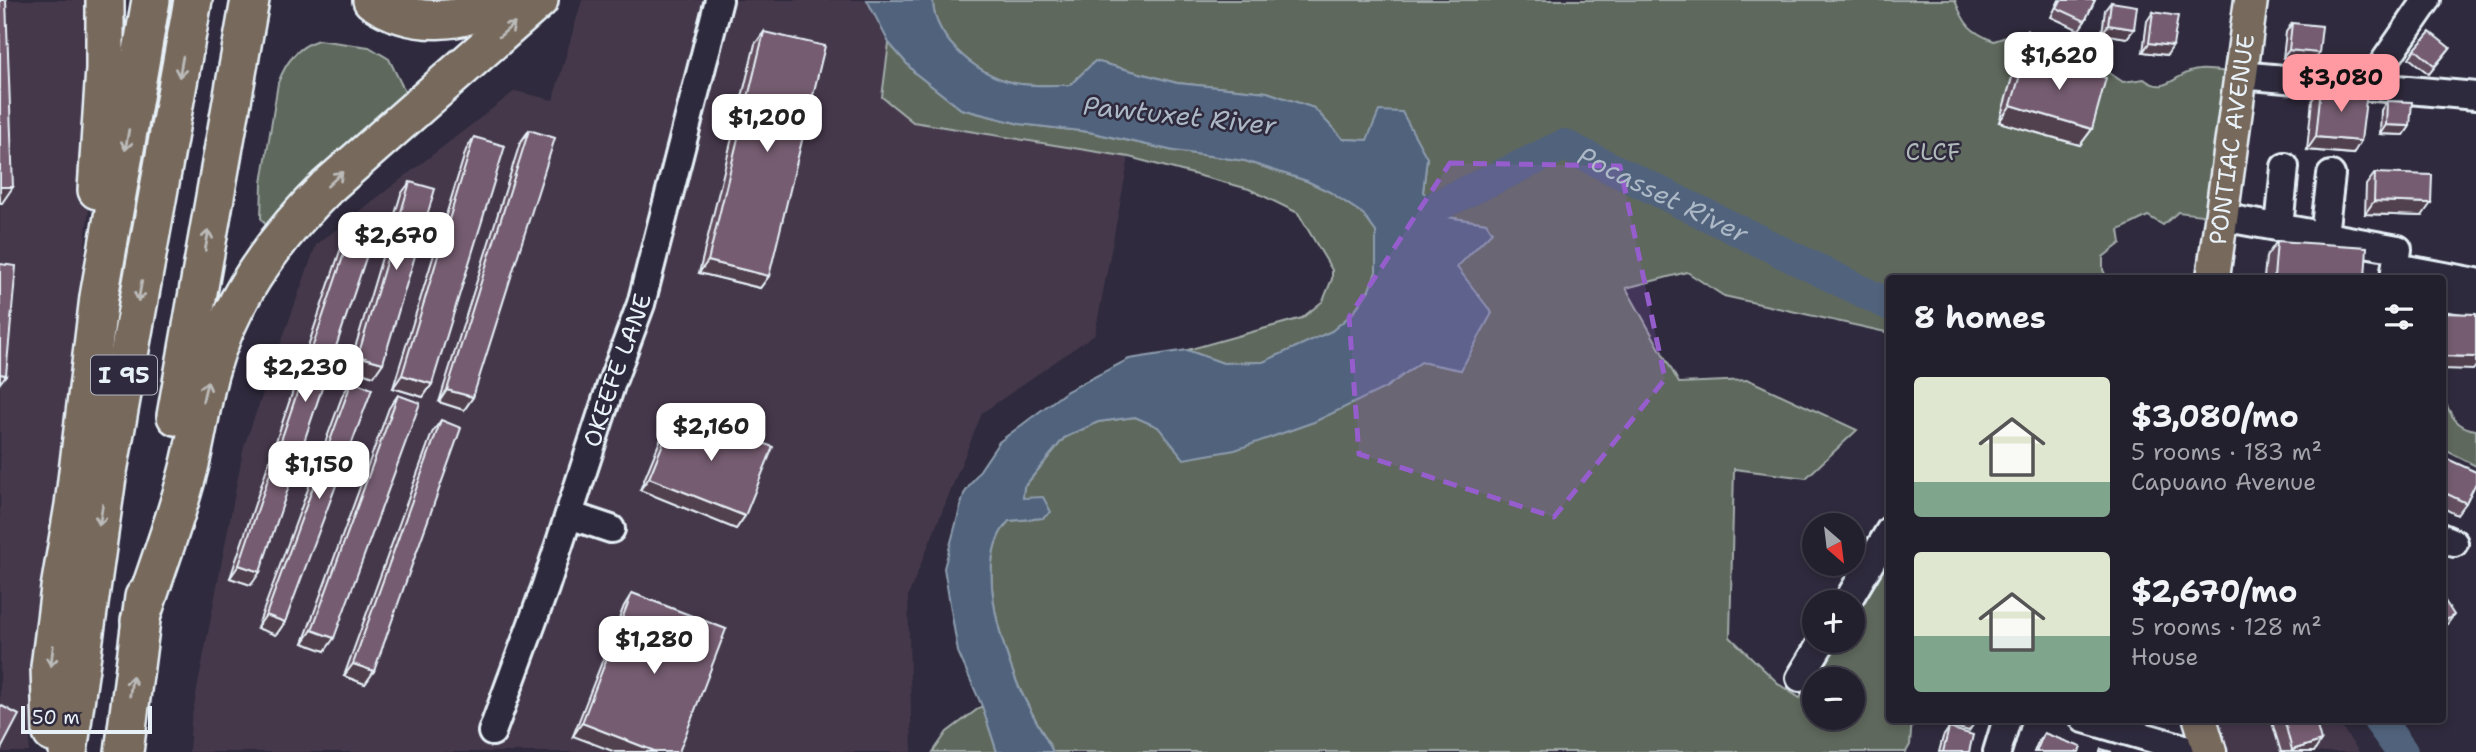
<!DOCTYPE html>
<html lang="en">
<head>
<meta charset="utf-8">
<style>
	:root { --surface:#23202e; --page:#2f2d3a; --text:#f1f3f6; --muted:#a3a3aa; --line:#403e4a; --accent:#ff9aa2 }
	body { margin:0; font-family:"Shantell Sans",sans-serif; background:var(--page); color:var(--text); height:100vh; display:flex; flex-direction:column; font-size:26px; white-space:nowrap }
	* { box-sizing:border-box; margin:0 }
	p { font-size:23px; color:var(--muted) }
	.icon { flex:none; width:38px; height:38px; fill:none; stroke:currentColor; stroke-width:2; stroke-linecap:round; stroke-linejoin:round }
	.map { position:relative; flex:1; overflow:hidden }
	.panel { position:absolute; left:1886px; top:275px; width:560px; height:448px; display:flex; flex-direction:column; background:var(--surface); border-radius:7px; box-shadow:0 4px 10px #0003,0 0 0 2px var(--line) }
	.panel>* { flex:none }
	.needle { width:46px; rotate:152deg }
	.buttons { position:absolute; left:1802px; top:513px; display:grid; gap:14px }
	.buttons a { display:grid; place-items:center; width:63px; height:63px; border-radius:50%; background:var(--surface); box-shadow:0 4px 10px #0003,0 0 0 2px var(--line); font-size:35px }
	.scale { position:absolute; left:21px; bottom:18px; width:131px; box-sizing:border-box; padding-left:7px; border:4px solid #e8f1f8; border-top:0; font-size:19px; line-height:24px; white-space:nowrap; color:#e8f1f8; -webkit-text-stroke:5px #2f2a3d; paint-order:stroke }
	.price { position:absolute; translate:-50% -60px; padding:0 16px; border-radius:14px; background:#fff; color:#222; font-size:23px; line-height:46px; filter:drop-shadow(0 2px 4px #0008) }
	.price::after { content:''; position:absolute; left:50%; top:42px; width:21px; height:16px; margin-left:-10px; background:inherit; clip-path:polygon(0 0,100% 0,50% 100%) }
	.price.on { background:var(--accent); color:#111 }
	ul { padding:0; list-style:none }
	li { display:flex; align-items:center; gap:21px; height:175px; padding:0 28px }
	li span { display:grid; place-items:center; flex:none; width:196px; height:140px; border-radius:7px; color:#555 }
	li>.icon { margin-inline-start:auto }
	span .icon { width:84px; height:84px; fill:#fffc; stroke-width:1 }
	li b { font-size:30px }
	h2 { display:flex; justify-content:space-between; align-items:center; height:84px; padding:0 28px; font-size:30px }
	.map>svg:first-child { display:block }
	.built { fill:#44394c }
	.green { fill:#5e685d; stroke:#a3acaa; stroke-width:2; fill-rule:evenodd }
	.water { fill:#51637c; stroke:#8d9cae; stroke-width:2 }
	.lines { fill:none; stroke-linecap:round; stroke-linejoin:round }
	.river { stroke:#51637c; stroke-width:32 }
	.minor-casing { stroke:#e8f1f8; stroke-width:32 }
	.major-casing { stroke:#e8f1f8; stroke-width:37 }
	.highway-casing { stroke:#e8f1f8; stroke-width:42 }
	.minor { stroke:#2f2a3d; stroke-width:26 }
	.major { stroke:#77695c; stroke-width:32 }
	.highway { stroke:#77695c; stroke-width:37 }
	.wall { fill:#644f5f; stroke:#e8f1f8; stroke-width:2 }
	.shaded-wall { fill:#51404e; stroke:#e8f1f8; stroke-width:2 }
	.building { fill:#745c6f; stroke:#e8f1f8; stroke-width:2 }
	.oneway { stroke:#bbbbba }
	.marked { fill:#965dcd; fill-opacity:0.2; stroke:#965dcd; stroke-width:5; stroke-dasharray:14 9; stroke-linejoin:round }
	.labels { text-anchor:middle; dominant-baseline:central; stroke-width:5; stroke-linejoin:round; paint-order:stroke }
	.shield { fill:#2f2a3d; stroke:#b0b5c0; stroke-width:2 }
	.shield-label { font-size:23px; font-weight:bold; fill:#e8f1f8 }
	.street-label { font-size:24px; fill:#e8f1f8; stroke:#2f2a3d }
	.park-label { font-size:24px; fill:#b1baba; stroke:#2f2a3d }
	.water-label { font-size:26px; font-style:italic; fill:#acb8c6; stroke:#2f2a3d }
</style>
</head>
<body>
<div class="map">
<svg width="2476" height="752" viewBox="0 0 2476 752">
	<rect width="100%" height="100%" fill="#2f2a3d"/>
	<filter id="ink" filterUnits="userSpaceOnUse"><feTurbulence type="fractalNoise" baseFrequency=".0143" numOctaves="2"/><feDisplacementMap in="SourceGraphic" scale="14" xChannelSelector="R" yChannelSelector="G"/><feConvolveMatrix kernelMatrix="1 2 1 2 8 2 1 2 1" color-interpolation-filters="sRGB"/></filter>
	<g filter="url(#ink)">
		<g class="built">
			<polygon points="0,0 99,0 100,99 84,256 81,340 41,611 29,752 0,752"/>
			<polygon points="582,0 867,0 889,43 882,97 913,122 1129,157 1095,334 982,413 908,596 912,752 189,752 191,721 244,446 316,245 515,91 553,100"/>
			<polygon points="2201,719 2336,719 2359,752 2208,752"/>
		</g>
		<g class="green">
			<path d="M933,0h1022c9,24 15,32 39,41l33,-11c21,29 37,35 72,29l9,13 15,10 21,-3c23,18 32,-8 55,-9 12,-1 26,2 38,3l-20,144 -39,-5 -15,13 -15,-9 -29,14 2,13 -18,14v13l3,6 -2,2h-214v55l-166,-37 -37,-24 -61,16 53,95 70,-3 108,50 -51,48 -72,-9 -4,168 50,48 20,13 35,-57 18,-1v-29l37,-62v170h22l-2,26 -4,7h-853c-11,-22 -25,-44 -35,-67 -17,-42 -45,-127 -9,-164l34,-3 -21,-20 2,-11 40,-49 34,-16 37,-5 24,10 226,-39 36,-26 40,8 -4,-103 29,-44 -39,-6 -24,-25 4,-34 -60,-18 -24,-1 -29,-31 -47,-16 -90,-9 -82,-22 -25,24c-16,0 -33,1 -49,-1 -38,-4 -89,-44 -88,-84zM1815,679h38v39h-38z"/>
			<path d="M318,40l51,7 20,12 22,45 -137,133 -13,-19 1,-35 16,-100c8,-21 19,-36 40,-43z"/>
			<polygon points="889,43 915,73 961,109 1020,124 1089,132 1174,151 1245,161 1307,181 1330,192 1363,214 1376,232 1376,273 1369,290 1353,313 1332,331 1264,362 1223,363 1187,350 1302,318 1323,301 1332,279 1332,270 1298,213 1249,189 1129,157 913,122 882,97"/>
			<path d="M2443,397c7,17 13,31 33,33v36l-33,-17z"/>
			<polygon points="982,706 997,752 933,752 947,732"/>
		</g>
		<path class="water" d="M867,0h66c-1,40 50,80 88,84 16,2 33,1 49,1l25,-24 82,22 90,9 47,16 29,31 24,1 12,-29 23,1 25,46 -4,34 24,25 39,6 6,9 -35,35 35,46 -31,57 -40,-8 -36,26 -71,34 -79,28 -51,9 -26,-32 -23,-10 -37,5 -34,16 -40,49 -1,11 20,-1 8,15 -8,6 -34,3c-36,37 -8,122 9,164 10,23 24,45 35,67h-56l-15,-46 -24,-54 -14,-84 20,-74 35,-52 68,-51 62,-32 58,-9 36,13 40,-1 69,-31 21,-18 16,-23 7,-18v-40l-13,-18 -33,-22 -23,-11 -62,-20 -71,-10 -85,-19 -69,-8 -59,-15 -46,-36 -26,-30z"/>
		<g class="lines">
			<g class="river">
				<path id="s1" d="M1397,225l167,-80 326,160"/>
				<polyline points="2378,719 2402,752"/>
			</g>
			<g class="minor-casing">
				<g id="minor">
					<polyline points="2240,75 2476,96"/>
					<polyline points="2367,87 2427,0"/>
					<polyline points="2221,217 2398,249 2394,278"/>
					<polyline points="2279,227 2285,167"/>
					<polyline points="2324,235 2331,175"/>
					<polyline points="2396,267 2476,282"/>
					<polyline points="2443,297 2476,302"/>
					<polyline points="569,515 611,529"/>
					<polyline points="2443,538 2454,543"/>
					<polyline points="1847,602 1890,530"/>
					<polyline points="1800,678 1823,640"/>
					<polyline points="2084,719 2198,752"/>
					<path id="s2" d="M492,732l53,-144 67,-206 29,-78 78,-304"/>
					<polyline points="1997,752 2007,719"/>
				</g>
			</g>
			<g class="major-casing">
				<g id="major">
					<path id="s3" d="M2213,278l38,-278"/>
					<polyline points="2200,719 2210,752"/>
				</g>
			</g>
			<g class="highway-casing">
				<g id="highway">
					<path d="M372,0c42,28 90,24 133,0"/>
					<polyline points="97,190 105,69 105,0"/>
					<polyline points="176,416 250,0"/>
					<path d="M140,621c16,-51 36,-101 49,-153 8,-31 12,-63 20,-94 20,-72 66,-136 118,-187l212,-187"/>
					<polyline points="52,733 50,667 60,588 74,505 99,297 151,0"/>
					<polyline points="68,752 107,477 193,0"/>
					<polyline points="124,752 144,597"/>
				</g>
			</g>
			<use href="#minor" class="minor"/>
			<use href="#major" class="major"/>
			<use href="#highway" class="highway"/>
		</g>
		<g class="wall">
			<polygon points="2059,0 2095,0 2085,21 2079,30 2051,17"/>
			<polygon points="2111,2 2134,29 2127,38 2102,34 2105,10"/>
			<polygon points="2153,12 2167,55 2143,52 2147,21"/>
			<polygon points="2292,23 2319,53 2313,62 2283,58 2286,32"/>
			<polygon points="764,32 769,276 760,288 699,273 755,44"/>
			<polygon points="2450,48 2429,74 2409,58 2415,49"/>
			<polygon points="2026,55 2092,129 2080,145 1999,122 2014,71"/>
			<polygon points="2321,88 2353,154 2307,150 2312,100"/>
			<polygon points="2387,101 2410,126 2404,135 2380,134 2381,110"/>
			<polygon points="529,130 473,397 464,410 439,402 520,143"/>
			<polygon points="474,137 432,384 423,397 393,388 466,150"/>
			<polygon points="2375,173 2422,216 2365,214 2366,185"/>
			<polygon points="410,182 374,376 349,368 401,194"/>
			<polygon points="350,236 251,585 230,578 341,248"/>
			<polygon points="2277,241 2365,278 2264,278 2266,257"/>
			<polygon points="352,381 285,622 276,635 257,628 343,394"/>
			<polygon points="398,395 325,651 303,643 389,408"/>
			<polygon points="677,409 745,516 736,529 640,490 668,421"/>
			<polygon points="441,420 374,671 365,684 344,676 432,433"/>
			<polygon points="2443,457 2466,503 2457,515 2443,508"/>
			<polygon points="632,593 726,629 573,736 624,606"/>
			<polygon points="2271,719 2315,719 2314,752 2281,752"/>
			<polygon points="1949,728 1969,752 1939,752 1943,737"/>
			<polygon points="2044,733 2079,752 2034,752 2038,742"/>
		</g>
		<g class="shaded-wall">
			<polygon points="2108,25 2134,29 2127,38 2102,34"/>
			<polygon points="2149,43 2173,46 2167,55 2143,52"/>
			<polygon points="2289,50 2319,53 2313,62 2283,58"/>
			<polygon points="2011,105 2092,129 2080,145 1999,122"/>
			<polygon points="2386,125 2410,126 2404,135 2380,134"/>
			<polygon points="2316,137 2361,141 2353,154 2307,150"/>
			<polygon points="0,187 13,187 2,203 0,203"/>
			<polygon points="2374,201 2431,203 2422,216 2365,214"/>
			<polygon points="708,261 769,276 760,288 699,273"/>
			<polygon points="358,356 383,363 374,376 349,368"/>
			<polygon points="2443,356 2476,357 2476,366 2473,370 2443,369"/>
			<polygon points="0,374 6,375 0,383"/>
			<polygon points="402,375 432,384 423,397 393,388"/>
			<polygon points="447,390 473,397 464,410 439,402"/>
			<polygon points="649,478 745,516 736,529 640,490"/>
			<polygon points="239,565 260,572 251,585 230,578"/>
			<polygon points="266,615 285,622 276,635 257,628"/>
			<polygon points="2454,615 2445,627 2443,629 2443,622"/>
			<polygon points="312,630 334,638 325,651 303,643"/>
			<polygon points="353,664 374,671 365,684 344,676"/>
			<polygon points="1938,719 1963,719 1975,722 1969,731 1936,722"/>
			<polygon points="582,723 657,752 615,752 573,736"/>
			<polygon points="2321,741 2314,752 2291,752 2292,750"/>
		</g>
		<g class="building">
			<polygon points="0,0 6,0 13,187 0,187"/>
			<polygon points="2061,0 2095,0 2085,21 2057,8"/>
			<polygon points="2111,2 2137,6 2134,29 2108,25"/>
			<polygon points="2153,12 2178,16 2173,46 2149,43"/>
			<polygon points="2292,23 2322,26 2319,53 2289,50"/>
			<polygon points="764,32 825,46 769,276 708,261"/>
			<polygon points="2430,32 2450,48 2435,66 2415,49"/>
			<polygon points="2026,55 2106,78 2092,129 2011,105"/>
			<polygon points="2321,88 2367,92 2361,141 2316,137"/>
			<polygon points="2387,101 2412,102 2410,126 2386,125"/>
			<polygon points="529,130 555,138 473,397 447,390"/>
			<polygon points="474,137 505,146 432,384 402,375"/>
			<polygon points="2375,173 2432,175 2431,203 2374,201"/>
			<polygon points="410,182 435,189 383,363 358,356"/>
			<polygon points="350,236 371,243 260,572 239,565"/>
			<polygon points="2277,241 2367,247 2365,278 2274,278"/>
			<polygon points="0,264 16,266 6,375 0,374"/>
			<polygon points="2443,313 2476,314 2476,357 2443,356"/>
			<polygon points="352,381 372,389 285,622 266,615"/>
			<polygon points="398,395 420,403 334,638 312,630"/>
			<polygon points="677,409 773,447 745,516 649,478"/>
			<polygon points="441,420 461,428 374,671 353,664"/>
			<polygon points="2443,457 2476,472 2476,483 2466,503 2443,492"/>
			<polygon points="632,593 726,629 679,752 657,752 582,723"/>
			<polygon points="2443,598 2454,615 2443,622"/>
			<polygon points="0,705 19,715 0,751"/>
			<polygon points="1963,719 1976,719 1975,722"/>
			<polygon points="2284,719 2315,719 2321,741 2292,750"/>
			<polygon points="1949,728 1973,735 1969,752 1943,752"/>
			<polygon points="2044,733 2081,747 2079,752 2036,752"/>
			<polygon points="2101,749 2112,752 2100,752"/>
		</g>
		<defs><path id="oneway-shaft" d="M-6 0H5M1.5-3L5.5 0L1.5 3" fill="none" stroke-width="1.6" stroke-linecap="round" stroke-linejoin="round" transform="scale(1.75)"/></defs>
		<g class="oneway">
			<use href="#oneway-shaft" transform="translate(507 30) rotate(-41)"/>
			<use href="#oneway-shaft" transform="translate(181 67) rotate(100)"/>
			<use href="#oneway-shaft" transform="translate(127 140) rotate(100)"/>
			<use href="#oneway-shaft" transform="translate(335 179) rotate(-43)"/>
			<use href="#oneway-shaft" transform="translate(207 240) rotate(-80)"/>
			<use href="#oneway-shaft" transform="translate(140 291) rotate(100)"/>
			<use href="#oneway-shaft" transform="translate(205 391) rotate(-77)"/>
			<use href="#oneway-shaft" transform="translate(101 515) rotate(99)"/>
			<use href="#oneway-shaft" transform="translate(52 656) rotate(97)"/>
			<use href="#oneway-shaft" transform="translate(131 686) rotate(-83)"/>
		</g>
	</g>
	<path class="marked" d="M1450,163l170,3 45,213 -111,138 -195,-63 -10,-137z"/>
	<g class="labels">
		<rect class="shield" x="91" y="355.5" width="66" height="39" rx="5"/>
		<g class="shield-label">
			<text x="124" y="375">I 95</text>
		</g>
		<g class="street-label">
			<text stroke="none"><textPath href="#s3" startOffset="140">PONTIAC AVENUE</textPath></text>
			<text stroke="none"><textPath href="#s2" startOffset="383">OKEEFE LANE</textPath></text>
		</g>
		<g class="park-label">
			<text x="1933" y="152">CLCF</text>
		</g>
		<g class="water-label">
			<text transform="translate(1180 115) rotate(6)">Pawtuxet River</text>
			<text stroke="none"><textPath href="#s1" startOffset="296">Pocasset River</textPath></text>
		</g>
	</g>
</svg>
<div class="buttons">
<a><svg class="needle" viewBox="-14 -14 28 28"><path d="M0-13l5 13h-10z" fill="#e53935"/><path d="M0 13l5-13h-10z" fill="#a3a3aa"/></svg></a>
<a>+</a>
<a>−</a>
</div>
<div class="scale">50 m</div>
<b class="price" style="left:2059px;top:92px">$1,620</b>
<b class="price on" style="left:2341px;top:114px">$3,080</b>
<b class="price" style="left:767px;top:154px">$1,200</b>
<b class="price" style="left:396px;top:272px">$2,670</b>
<b class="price" style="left:305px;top:404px">$2,230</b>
<b class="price" style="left:711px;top:463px">$2,160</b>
<b class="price" style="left:319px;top:501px">$1,150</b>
<b class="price" style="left:654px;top:676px">$1,280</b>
<section class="panel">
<h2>8 homes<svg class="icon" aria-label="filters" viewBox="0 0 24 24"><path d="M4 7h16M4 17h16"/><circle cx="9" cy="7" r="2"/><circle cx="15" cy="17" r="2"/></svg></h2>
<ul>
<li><span style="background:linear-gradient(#dfe7d0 75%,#7fa58c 0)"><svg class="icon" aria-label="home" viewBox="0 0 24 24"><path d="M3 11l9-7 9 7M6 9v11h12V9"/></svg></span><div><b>$3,080/mo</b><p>5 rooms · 183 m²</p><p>Capuano Avenue</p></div></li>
<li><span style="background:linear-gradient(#dfe7d0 60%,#7fa58c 0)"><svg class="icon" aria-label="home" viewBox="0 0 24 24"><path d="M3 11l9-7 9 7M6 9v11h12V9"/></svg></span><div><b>$2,670/mo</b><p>5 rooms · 128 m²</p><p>House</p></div></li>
</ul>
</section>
</div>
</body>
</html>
